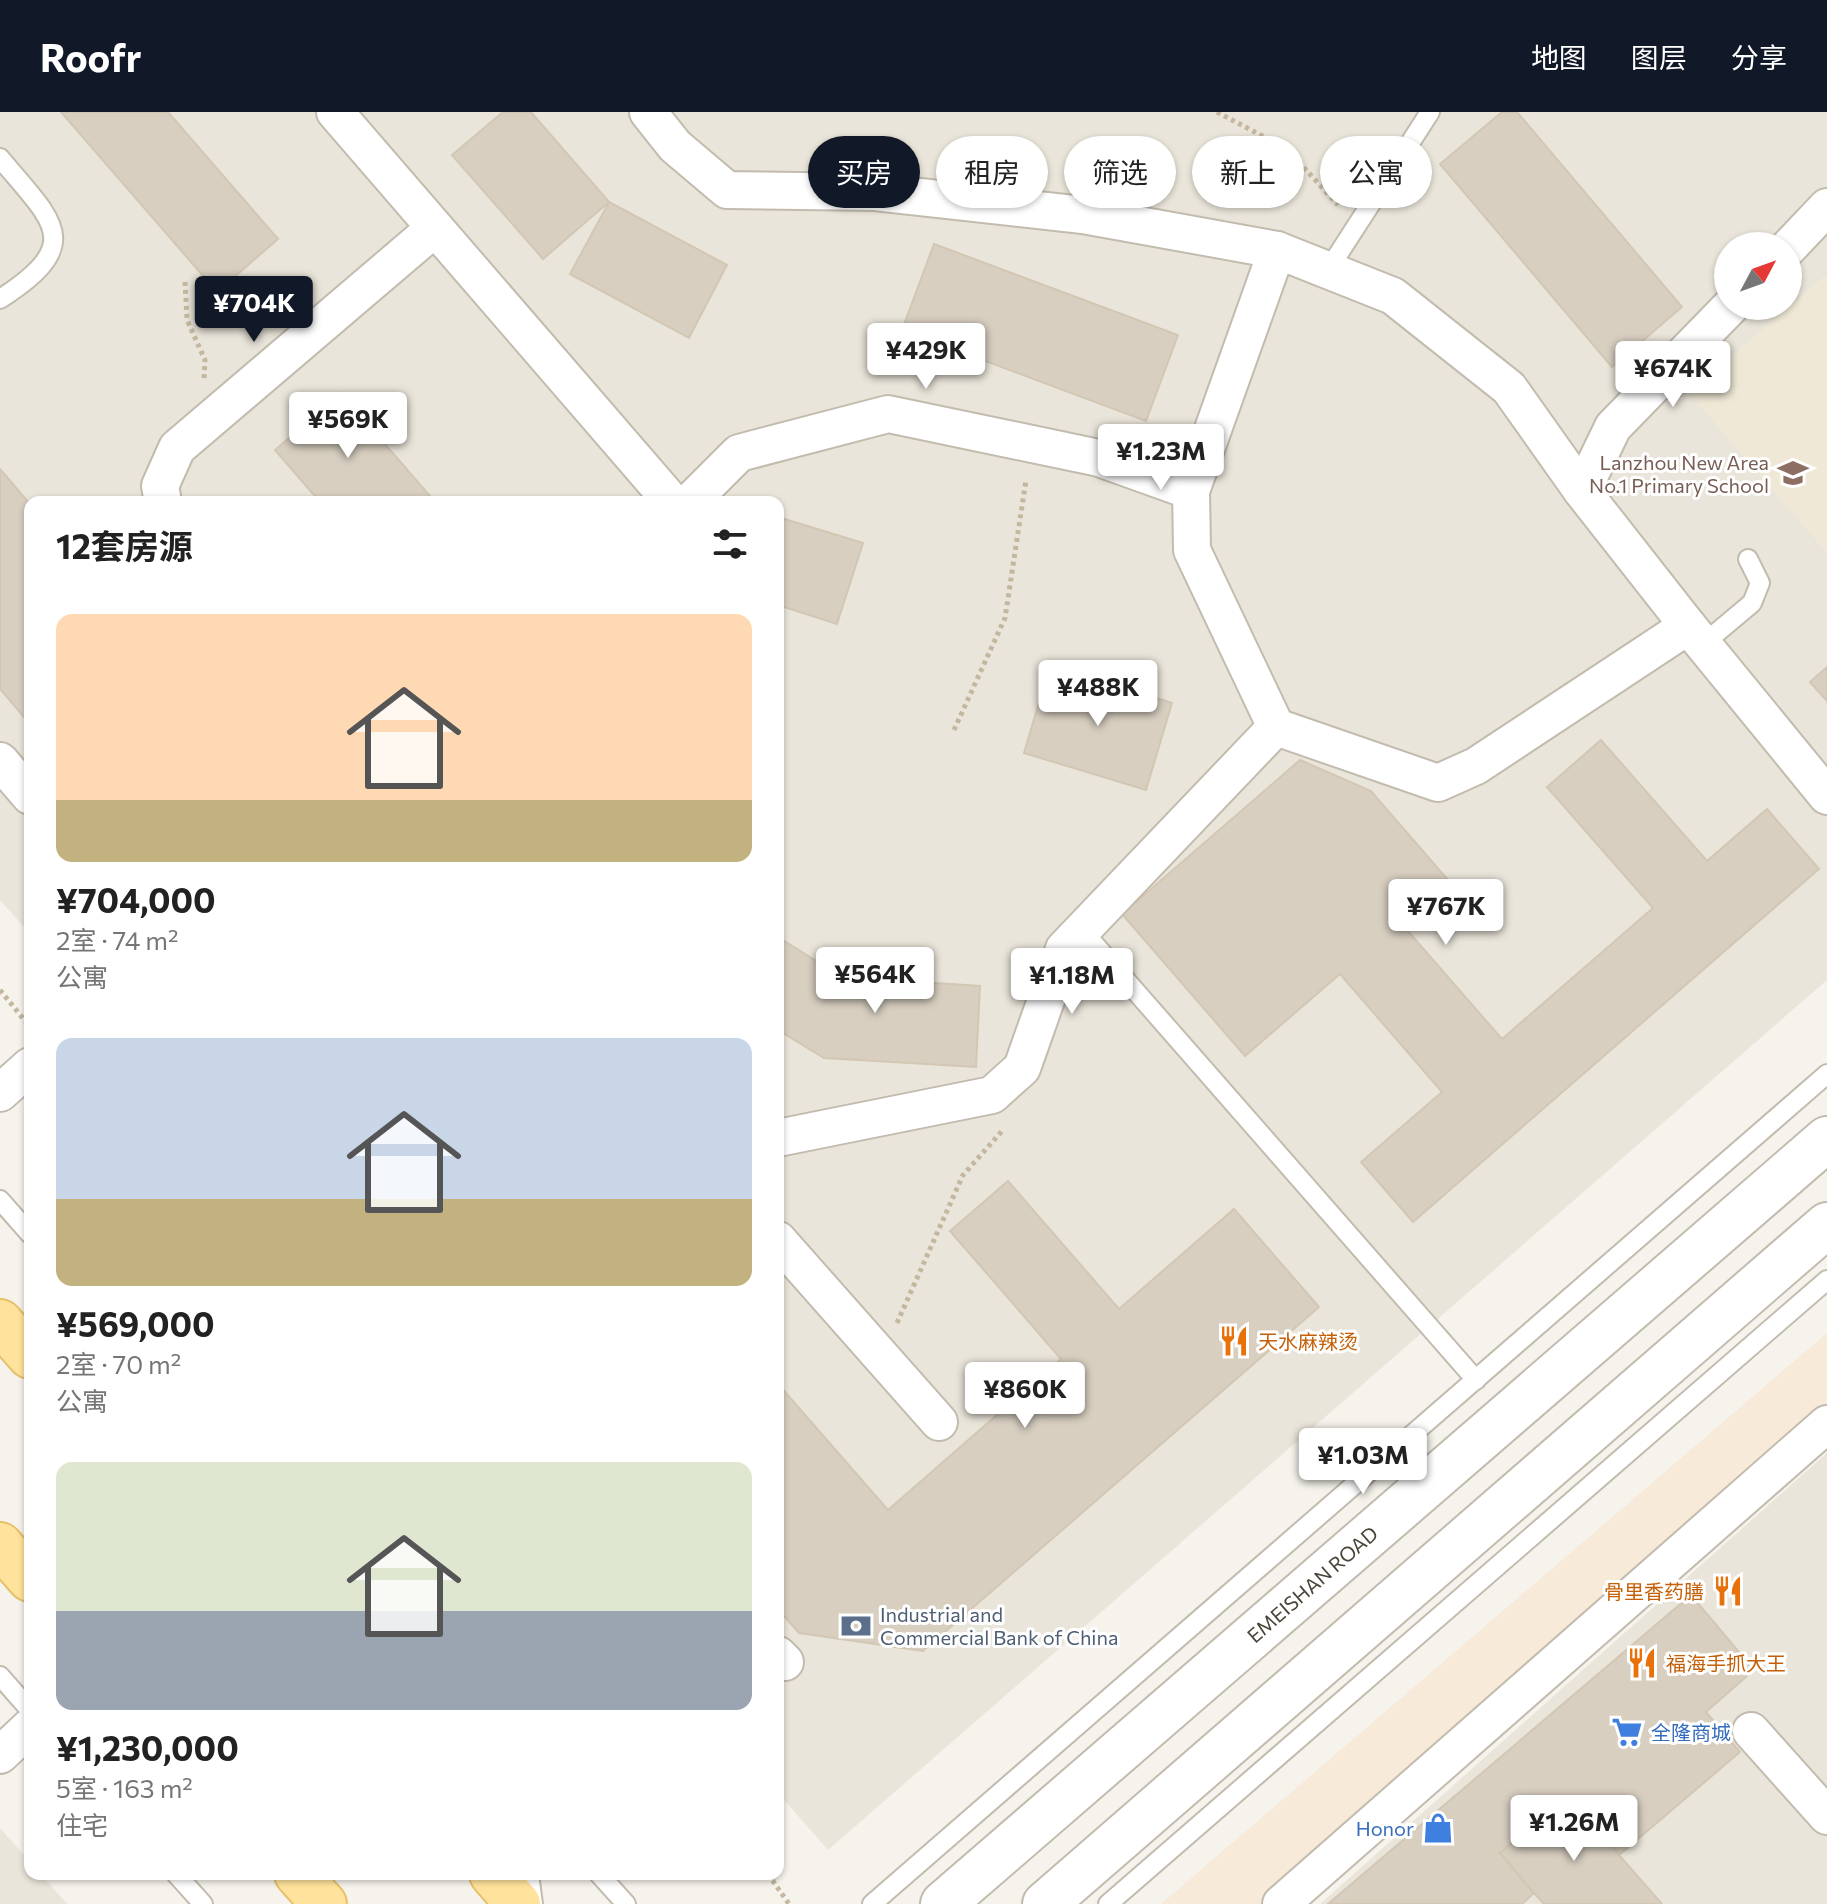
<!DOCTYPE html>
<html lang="zh">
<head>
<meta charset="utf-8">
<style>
	:root { --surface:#fff; --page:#f6f6f6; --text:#222; --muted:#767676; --accent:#111827 }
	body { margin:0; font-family:Commissioner,"Noto Sans SC",sans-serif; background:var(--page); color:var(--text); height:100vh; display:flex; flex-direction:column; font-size:30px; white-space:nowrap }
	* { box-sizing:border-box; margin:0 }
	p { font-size:26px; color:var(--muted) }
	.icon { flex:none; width:44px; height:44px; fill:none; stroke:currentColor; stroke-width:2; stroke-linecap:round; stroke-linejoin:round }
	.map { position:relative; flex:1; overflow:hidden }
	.details { position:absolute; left:24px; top:384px; width:760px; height:1384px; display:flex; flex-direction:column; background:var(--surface); border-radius:16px; box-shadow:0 2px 6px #0004 }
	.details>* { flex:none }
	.hud { position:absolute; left:808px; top:24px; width:760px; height:72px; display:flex; gap:16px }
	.needle { width:52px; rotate:49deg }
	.buttons { position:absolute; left:1714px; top:120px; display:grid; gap:16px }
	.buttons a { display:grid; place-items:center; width:88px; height:88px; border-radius:50%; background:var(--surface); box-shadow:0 2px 6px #0004; font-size:40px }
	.price { position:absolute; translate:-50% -68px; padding:0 18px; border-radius:8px; background:#fff; color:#222; font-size:26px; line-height:52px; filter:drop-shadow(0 2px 4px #0008) }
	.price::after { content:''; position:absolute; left:50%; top:48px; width:24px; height:18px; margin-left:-12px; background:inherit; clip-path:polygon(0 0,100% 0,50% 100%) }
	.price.current { background:var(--accent); color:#fff }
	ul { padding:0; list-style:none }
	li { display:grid; align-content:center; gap:16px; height:424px; padding:0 32px }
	li span { display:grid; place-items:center; height:248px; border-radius:16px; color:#555 }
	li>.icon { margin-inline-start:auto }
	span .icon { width:144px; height:144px; fill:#fffc; stroke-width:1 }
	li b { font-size:34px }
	h2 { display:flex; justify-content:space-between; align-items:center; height:96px; padding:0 32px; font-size:34px }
	.tag { padding:0 28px; border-radius:36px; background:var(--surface); box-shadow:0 2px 6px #0004; font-size:28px; line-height:72px }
	.tag.current { background:var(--accent); color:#fff }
	header { display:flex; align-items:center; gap:48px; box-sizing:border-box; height:112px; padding:0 40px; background:var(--accent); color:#fff }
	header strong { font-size:38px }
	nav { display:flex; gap:44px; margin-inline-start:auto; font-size:28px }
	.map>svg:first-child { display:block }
	.residential { fill:#eae5da; fill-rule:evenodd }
	.commercial { fill:#f7ead8 }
	.education { fill:#efe8d6 }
	.building { fill:#d8cfc1; stroke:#d3c7b4; stroke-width:2 }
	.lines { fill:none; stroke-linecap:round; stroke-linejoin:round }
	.service-casing { stroke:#c2bbae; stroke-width:22 }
	.minor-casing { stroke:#c2bbae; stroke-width:40 }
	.tertiary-casing { stroke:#c2bbae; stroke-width:48 }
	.primary-casing { stroke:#e6c16a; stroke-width:48 }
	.path { stroke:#c4b79f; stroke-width:5; stroke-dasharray:4 4; stroke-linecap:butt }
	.service { stroke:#fff; stroke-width:18 }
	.minor { stroke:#fff; stroke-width:36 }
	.tertiary { stroke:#fff; stroke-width:44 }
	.primary { stroke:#ffe39c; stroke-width:44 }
	.labels { text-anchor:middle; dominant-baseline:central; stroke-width:6; stroke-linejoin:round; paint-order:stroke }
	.education-label { font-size:20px; fill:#785e54; stroke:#fff; text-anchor:end }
	.food-label { font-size:20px; fill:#c56008; stroke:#fff; text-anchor:start }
	.street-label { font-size:20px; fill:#4b4439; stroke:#fff }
	.service-label { font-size:20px; fill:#4e5e75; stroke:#fff; text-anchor:start }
	.shop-label { font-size:20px; fill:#366cbe; stroke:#fff; text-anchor:start }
</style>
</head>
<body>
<header>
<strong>Roofr</strong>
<nav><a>地图</a><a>图层</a><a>分享</a></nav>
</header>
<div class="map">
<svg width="1827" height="1792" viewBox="0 0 1827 1792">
	<rect width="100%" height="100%" fill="#f6f3ec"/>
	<g class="residential">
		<path d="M0,0h1827v868l-999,870 -50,-57v-1291h-748v432l-30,-34zM1728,134h60v60h-60z"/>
		<polygon points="1827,1341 1827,1792 1320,1792"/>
		<polygon points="0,1716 30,1750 30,1762 41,1762 67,1792 0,1792"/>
	</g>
	<polygon class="commercial" points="1827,1221 1827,1323 1279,1792 1161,1792"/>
	<polygon class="education" points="1827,162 1827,441 1689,281"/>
	<g class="building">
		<polygon points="61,0 168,0 278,127 217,180"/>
		<polygon points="503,0 531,0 609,90 543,147 452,43"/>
		<polygon points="1502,0 1517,0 1682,195 1612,255 1440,52"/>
		<polygon points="609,90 727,153 689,226 570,162"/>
		<polygon points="934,132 1178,223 1146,309 902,218"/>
		<polygon points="341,281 435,390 320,390 275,338"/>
		<polygon points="0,357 30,392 30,612 0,577"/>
		<polygon points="778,405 863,431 837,512 778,493"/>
		<polygon points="1050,553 1172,591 1146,678 1024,641"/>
		<polygon points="1827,555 1827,589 1810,570"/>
		<polygon points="1601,628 1707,749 1767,697 1819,757 1413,1110 1361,1050 1442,980 1340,862 1245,944 1122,802 1300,648 1371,679 1448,768 1400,810 1502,927 1653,796 1547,675"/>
		<polygon points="778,825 842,865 980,874 976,955 824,946 778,918"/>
		<polygon points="1008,1069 1119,1197 1234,1097 1319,1195 923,1539 799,1521 778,1497 778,1272 888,1398 1061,1247 950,1119"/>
		<polygon points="1691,1483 1754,1558 1706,1600 1740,1640 1619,1743 1568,1684 1500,1741 1534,1781 1522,1792 1328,1792"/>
		<polygon points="1568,1684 1619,1743 1662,1792 1544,1792 1534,1781 1500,1741"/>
	</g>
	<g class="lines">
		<g class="service-casing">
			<g id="service">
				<path d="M0,46c53,64 87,85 0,141"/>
				<polyline points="1328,158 1430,0"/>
				<polyline points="1702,533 1752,491 1760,471 1748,447"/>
				<polyline points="1082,818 1476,1268"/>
				<polyline points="0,1088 30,1122"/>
				<polyline points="0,1564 30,1598"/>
				<polyline points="176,1762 203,1792"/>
				<polyline points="529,1762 533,1792"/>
				<polyline points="599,1762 626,1792"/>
				<polyline points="872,1792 1827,962"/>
				<polyline points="1108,1792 1827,1168"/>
			</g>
		</g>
		<g class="minor-casing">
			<g id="minor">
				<polyline points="335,0 672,390"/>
				<polyline points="648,0 675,34 727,78 875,80 1083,103 1277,138 1393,184 1509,276 1582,379 1688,514 1827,684"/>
				<polyline points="1788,136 1827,95"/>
				<polyline points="1277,138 1191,379 1192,438 1276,615 1438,671 1476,654 1688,514"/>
				<polyline points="1582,379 1613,315 1731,194"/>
				<polyline points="163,390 160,374 177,336 435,116"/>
				<polyline points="690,390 739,341 888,302 1099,346 1191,379"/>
				<polyline points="0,649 30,684"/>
				<polyline points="0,981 30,954"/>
				<polyline points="778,1026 992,983 1022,956 1064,837 1276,615"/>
				<polyline points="778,1128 939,1310"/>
				<polyline points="778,1543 785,1550"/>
				<polyline points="1751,1619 1827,1704"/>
				<polyline points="0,1643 30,1615"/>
				<polyline points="1281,1792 1827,1312"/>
			</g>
		</g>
		<g class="tertiary-casing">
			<g id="tertiary">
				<polyline points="943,1792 1827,1027"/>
				<polyline points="1045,1792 1827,1113"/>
			</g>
		</g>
		<g class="primary-casing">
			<g id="primary">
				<polyline points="0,1210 30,1244"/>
				<polyline points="0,1433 30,1467"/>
				<polyline points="297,1762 324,1792"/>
				<polyline points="492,1762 518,1792"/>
			</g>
		</g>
		<g class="path">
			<polyline points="1217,0 1287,37 1338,93"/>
			<polyline points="185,170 187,208 205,248 204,267"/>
			<polyline points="954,618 1005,506 1026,368"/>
			<polyline points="0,878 30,915"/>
			<polyline points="897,1211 963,1063 1003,1018"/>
			<polyline points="768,1762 789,1792"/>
		</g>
		<use href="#service" class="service"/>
		<use href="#minor" class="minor"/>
		<use href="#tertiary" class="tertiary"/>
		<use href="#primary" class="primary"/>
	</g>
	<defs>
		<g id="school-bare" transform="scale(2.4)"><path d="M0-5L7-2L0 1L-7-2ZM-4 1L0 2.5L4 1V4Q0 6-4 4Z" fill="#8d6e63" stroke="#fff" stroke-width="2.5" paint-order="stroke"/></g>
		<g id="restaurant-bare" transform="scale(2.4)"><path d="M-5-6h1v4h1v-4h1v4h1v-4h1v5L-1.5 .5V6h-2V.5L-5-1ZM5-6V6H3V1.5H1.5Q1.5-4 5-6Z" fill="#e8710a" stroke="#fff" stroke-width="2.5" paint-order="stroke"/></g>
		<g id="bank-bare" transform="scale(2.4)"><path d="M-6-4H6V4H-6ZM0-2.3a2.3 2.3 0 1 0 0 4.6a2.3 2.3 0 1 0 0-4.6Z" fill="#5c6f8a" stroke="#fff" stroke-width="2.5" paint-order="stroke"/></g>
		<g id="supermarket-bare" transform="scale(2.4)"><path d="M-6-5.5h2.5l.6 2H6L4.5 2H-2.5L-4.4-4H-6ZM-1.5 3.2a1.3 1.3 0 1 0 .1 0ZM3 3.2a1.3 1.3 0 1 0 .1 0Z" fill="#3f7fe0" stroke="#fff" stroke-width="2.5" paint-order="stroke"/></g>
		<g id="shop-bare" transform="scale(2.4)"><path d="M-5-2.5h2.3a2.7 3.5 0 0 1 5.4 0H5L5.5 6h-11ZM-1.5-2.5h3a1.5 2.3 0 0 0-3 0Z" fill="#3f7fe0" stroke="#fff" stroke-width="2.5" paint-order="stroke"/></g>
	</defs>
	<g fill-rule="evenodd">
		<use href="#school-bare" x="1793" y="361"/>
		<use href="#restaurant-bare" x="1234" y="1229"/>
		<use href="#restaurant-bare" x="1728" y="1479"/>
		<use href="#bank-bare" x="856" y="1514"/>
		<use href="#restaurant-bare" x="1642" y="1551"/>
		<use href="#supermarket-bare" x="1627" y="1620"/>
		<use href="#shop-bare" x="1438" y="1716"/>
	</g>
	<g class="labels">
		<g class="education-label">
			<text x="1769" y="350">Lanzhou New Area<tspan x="1769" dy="23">No.1 Primary School</tspan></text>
		</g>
		<g class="food-label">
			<text x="1258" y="1229">天水麻辣烫</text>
			<text x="1704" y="1479" text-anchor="end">骨里香药膳</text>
			<text x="1666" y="1551">福海手抓大王</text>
		</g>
		<g class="street-label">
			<text transform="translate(1312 1472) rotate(-41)">EMEISHAN ROAD</text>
		</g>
		<g class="service-label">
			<text x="880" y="1502">Industrial and<tspan x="880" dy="23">Commercial Bank of China</tspan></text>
		</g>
		<g class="shop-label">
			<text x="1651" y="1620">全隆商城</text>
			<text x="1414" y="1716" text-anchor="end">Honor</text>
		</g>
	</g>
</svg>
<div class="buttons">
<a><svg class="needle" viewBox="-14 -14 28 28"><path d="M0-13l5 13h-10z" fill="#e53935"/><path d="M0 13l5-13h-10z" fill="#767676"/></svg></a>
</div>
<b class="price current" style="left:254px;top:232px">¥704K</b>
<b class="price" style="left:926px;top:279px">¥429K</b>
<b class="price" style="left:1673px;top:297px">¥674K</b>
<b class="price" style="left:348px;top:348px">¥569K</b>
<b class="price" style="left:1161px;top:380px">¥1.23M</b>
<b class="price" style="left:1098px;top:616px">¥488K</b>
<b class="price" style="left:1446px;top:835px">¥767K</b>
<b class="price" style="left:875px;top:903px">¥564K</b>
<b class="price" style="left:1072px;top:904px">¥1.18M</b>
<b class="price" style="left:1025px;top:1318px">¥860K</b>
<b class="price" style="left:1363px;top:1384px">¥1.03M</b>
<b class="price" style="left:1574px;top:1751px">¥1.26M</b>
<div class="hud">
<a class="tag current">买房</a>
<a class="tag">租房</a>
<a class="tag">筛选</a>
<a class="tag">新上</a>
<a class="tag">公寓</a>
</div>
<section class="details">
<h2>12套房源<svg class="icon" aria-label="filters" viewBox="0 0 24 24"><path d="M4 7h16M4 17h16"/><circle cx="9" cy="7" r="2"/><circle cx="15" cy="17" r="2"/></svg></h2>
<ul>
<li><span style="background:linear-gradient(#ffd9b3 75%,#c2b280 0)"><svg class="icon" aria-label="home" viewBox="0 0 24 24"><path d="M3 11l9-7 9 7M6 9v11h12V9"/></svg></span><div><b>¥704,000</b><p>2室 · 74 m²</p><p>公寓</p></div></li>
<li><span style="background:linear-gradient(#c9d6e8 65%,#c2b280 0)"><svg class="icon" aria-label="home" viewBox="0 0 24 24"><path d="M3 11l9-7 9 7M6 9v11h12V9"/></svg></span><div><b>¥569,000</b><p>2室 · 70 m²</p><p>公寓</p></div></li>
<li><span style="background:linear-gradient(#dfe7d0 60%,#9aa5b1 0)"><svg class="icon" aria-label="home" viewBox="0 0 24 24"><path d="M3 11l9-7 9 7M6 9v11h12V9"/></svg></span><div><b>¥1,230,000</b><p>5室 · 163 m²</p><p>住宅</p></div></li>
</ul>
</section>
</div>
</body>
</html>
